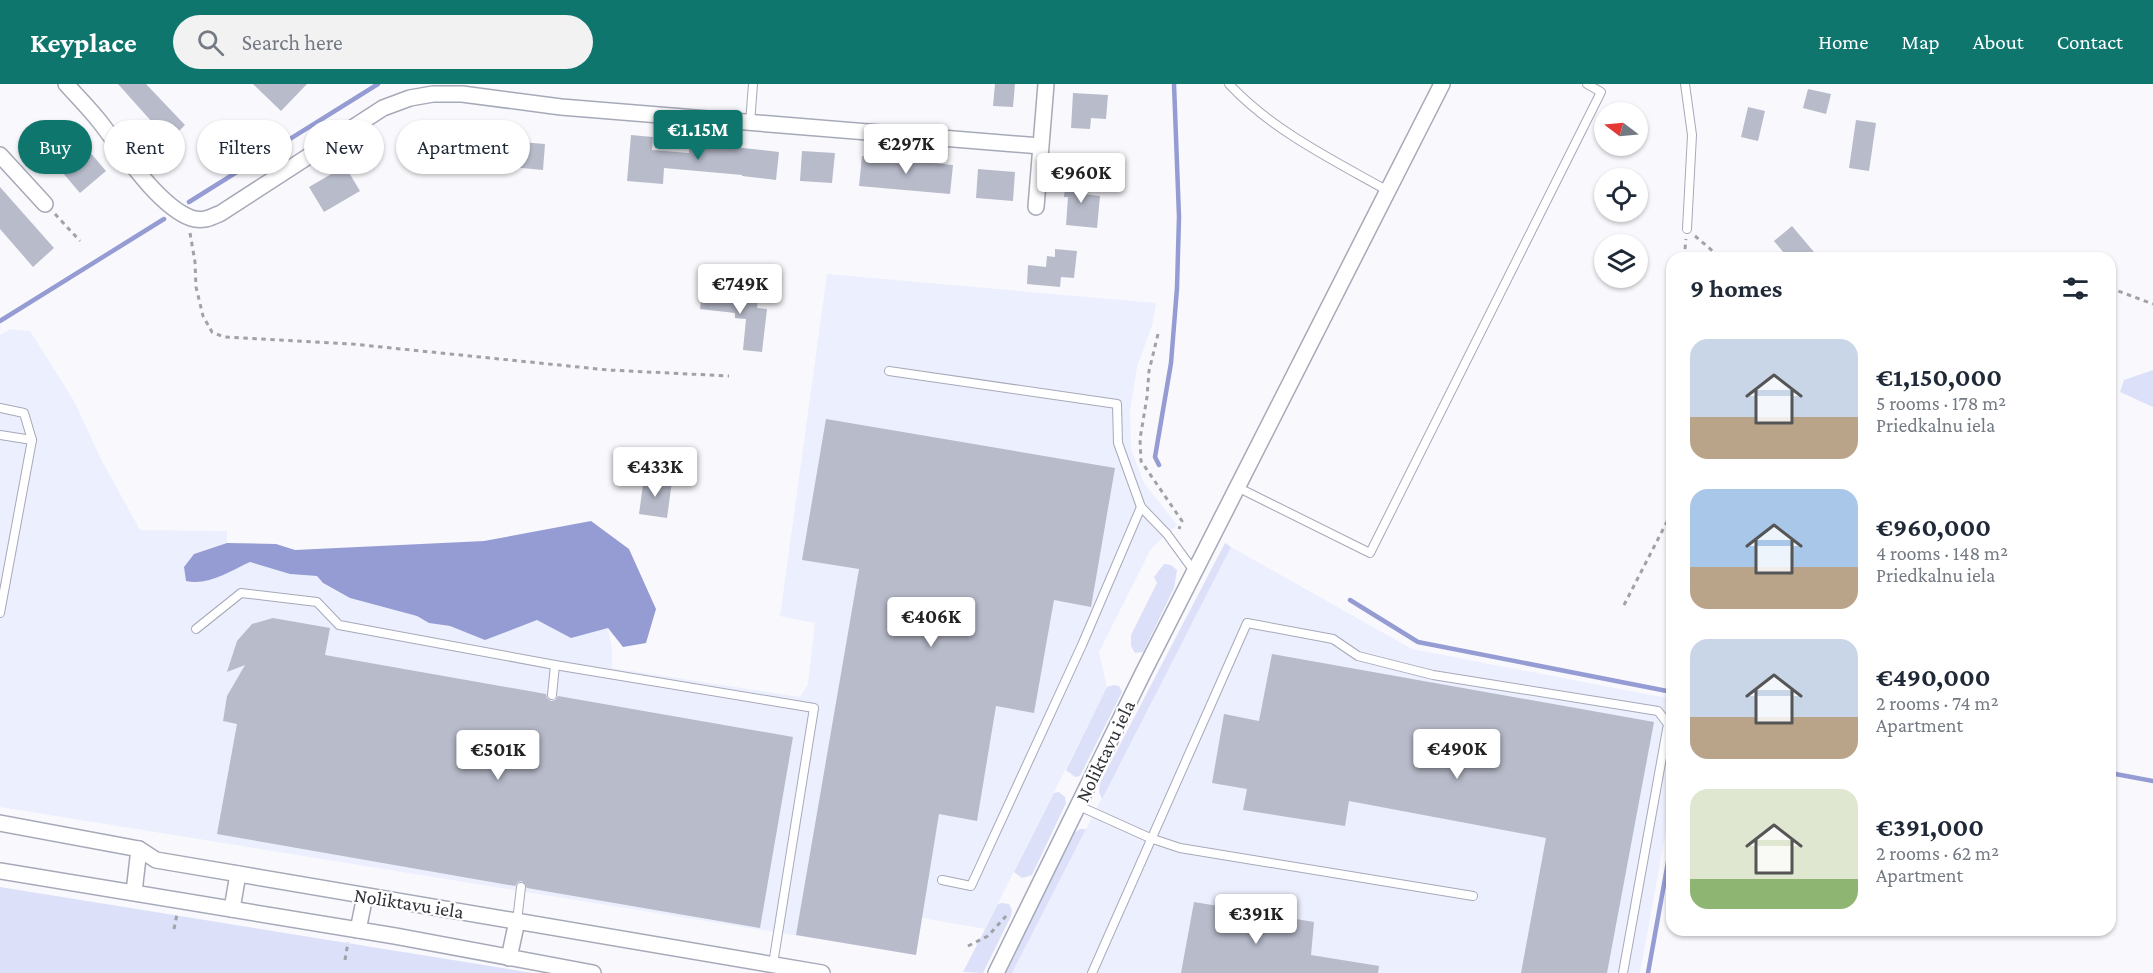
<!DOCTYPE html>
<html lang="en">
<head>
<meta charset="utf-8">
<style>
	:root { --surface:#fff; --page:#f2f2f3; --text:#1f2937; --muted:#747a83; --accent:#0f766e }
	body { margin:0; font-family:"Crimson Pro",serif; background:var(--page); color:var(--text); height:100vh; display:flex; flex-direction:column; font-size:22px; white-space:nowrap }
	* { box-sizing:border-box; margin:0 }
	p { font-size:20px; color:var(--muted) }
	.icon { flex:none; width:33px; height:33px; fill:none; stroke:currentColor; stroke-width:2; stroke-linecap:round; stroke-linejoin:round }
	.map { position:relative; flex:1; overflow:hidden }
	.sheet { position:absolute; left:1666px; top:168px; width:450px; height:684px; display:flex; flex-direction:column; background:var(--surface); border-radius:18px; box-shadow:0 2px 4px #0004 }
	.sheet>* { flex:none }
	.hud { position:absolute; left:18px; top:36px; width:570px; height:54px; display:flex; gap:12px }
	.needle { width:39px; rotate:286deg }
	.tools { position:absolute; left:1594px; top:18px; display:grid; gap:12px }
	.tools a { display:grid; place-items:center; width:54px; height:54px; border-radius:50%; background:var(--surface); box-shadow:0 2px 4px #0004; font-size:30px }
	.price { position:absolute; translate:-50% -51px; padding:0 14px; border-radius:6px; background:#fff; color:#222; font-size:20px; line-height:39px; filter:drop-shadow(0 2px 3px #0008) }
	.price::after { content:''; position:absolute; left:50%; top:36px; width:18px; height:14px; margin-left:-9px; background:inherit; clip-path:polygon(0 0,100% 0,50% 100%) }
	.price.selected { background:var(--accent); color:#fff }
	ul { padding:0; list-style:none }
	li { display:flex; align-items:center; gap:18px; height:150px; padding:0 24px }
	li span { display:grid; place-items:center; flex:none; width:168px; height:120px; border-radius:18px; color:#555 }
	li>.icon { margin-inline-start:auto }
	span .icon { width:72px; height:72px; fill:#fffc; stroke-width:1 }
	li b { font-size:26px }
	h2 { display:flex; justify-content:space-between; align-items:center; height:72px; padding:0 24px; font-size:26px }
	.pill { padding:0 21px; border-radius:27px; background:var(--surface); box-shadow:0 2px 4px #0004; font-size:21px; line-height:54px }
	.pill.selected { background:var(--accent); color:#fff }
	header { display:flex; align-items:center; gap:36px; box-sizing:border-box; height:84px; padding:0 30px; background:var(--accent); color:#fff }
	header strong { font-size:28px }
	nav { display:flex; gap:33px; margin-inline-start:auto; font-size:21px }
	.search { width:420px; height:54px; background:var(--page); display:flex; align-items:center; gap:15px; box-sizing:border-box; padding:0 21px; border-radius:33px; color:var(--muted); font-size:22px }
	.map>svg:first-child { display:block }
	.built { fill:#eceffd }
	.green { fill:#dce0f9 }
	.water { fill:#959cd4 }
	.lines { fill:none; stroke-linecap:round; stroke-linejoin:round }
	.stream { stroke:#959cd4; stroke-width:4.5 }
	.building { fill:#b8bbca }
	.service-casing { stroke:#a6a9b8; stroke-width:10 }
	.minor-casing { stroke:#a6a9b8; stroke-width:18 }
	.path { stroke:#a1a2a7; stroke-width:3; stroke-dasharray:4.5 4.5; stroke-linecap:butt }
	.service { stroke:#fff; stroke-width:8 }
	.minor { stroke:#fff; stroke-width:15 }
	.labels { text-anchor:middle; dominant-baseline:central; stroke-width:4.5; stroke-linejoin:round; paint-order:stroke }
	.street-label { font-size:20px; fill:#313238; stroke:#fff }
</style>
</head>
<body>
<header>
<strong>Keyplace</strong>
<div class="search"><svg class="icon" aria-label="search" viewBox="0 0 24 24"><circle cx="10" cy="10" r="6"/><path d="M15 15l6 6"/></svg>Search here</div>
<nav><a>Home</a><a>Map</a><a>About</a><a>Contact</a></nav>
</header>
<div class="map">
<svg width="2153" height="889" viewBox="0 0 2153 889">
	<rect width="100%" height="100%" fill="#f9f9fd"/>
	<g class="built">
		<polygon points="827,190 1156,219 1152,242 1137,283 1130,328 1131,365 1144,399 1177,441 1151,465 1099,568 1107,603 985,845 922,834 916,871 0,723 0,251 10,245 30,247 74,317 101,375 140,446 227,447 227,459 194,470 184,483 186,497 215,494 250,478 290,490 317,492 323,500 350,514 417,532 429,539 450,542 485,556 537,536 571,554 608,544 612,565 612,584 800,613 808,600 815,539 780,532"/>
		<polygon points="1231,463 1412,565 1672,615 1672,714 1640,889 1012,889"/>
	</g>
	<g class="green">
		<polygon points="2153,286 2153,323 2120,308 2124,296"/>
		<polygon points="1225,459 1231,463 1102,715 1099,708 1100,699"/>
		<polygon points="1164,480 1171,481 1177,486 1174,504 1143,568 1135,569 1131,562 1131,551 1157,499 1154,493"/>
		<polygon points="1113,601 1119,602 1122,608 1080,692 1075,693 1066,686 1107,603"/>
		<polygon points="1059,708 1065,713 1066,719 1032,791 1022,794 1014,788 1054,709"/>
		<polygon points="1080,745 1086,745 1012,889 1005,889 1074,749"/>
		<polygon points="0,803 533,889 0,889"/>
		<polygon points="1002,819 1009,820 1012,826 1011,832 983,889 963,888 998,820"/>
	</g>
	<path class="water" d="M591,437l38,28 27,60 -10,34 -23,4 -15,-19 -37,10 -34,-18 -52,20 -35,-14 -21,-3 -12,-7 -67,-18 -27,-15 -6,-7 -27,-2 -40,-12c-20,9 -42,24 -64,19l-2,-14 10,-13 33,-11 49,1 19,6 189,-9z"/>
	<g class="lines">
		<g class="stream">
			<polyline points="189,118 378,0"/>
			<polyline points="0,237 164,135"/>
			<polyline points="1159,381 1155,373 1171,279 1177,204 1179,133 1174,0"/>
			<polyline points="1350,516 1418,558 1672,608"/>
			<polyline points="2110,689 2153,697"/>
			<polyline points="1648,889 1672,756"/>
		</g>
	</g>
	<g class="building">
		<polygon points="118,0 146,0 185,41 169,57"/>
		<polygon points="253,0 307,0 281,27"/>
		<polygon points="995,0 1015,0 1013,23 993,22"/>
		<polygon points="1808,5 1831,10 1826,30 1803,24"/>
		<polygon points="1073,9 1108,11 1106,35 1091,34 1090,45 1071,44"/>
		<polygon points="1748,23 1765,27 1758,57 1741,53"/>
		<polygon points="1856,36 1876,39 1869,87 1849,84"/>
		<polygon points="631,51 653,53 652,66 689,69 689,58 779,68 776,96 742,92 742,91 664,84 663,100 627,97"/>
		<polygon points="443,52 545,60 543,86 490,81 489,85 440,81"/>
		<polygon points="77,53 106,87 80,109 51,75"/>
		<polygon points="802,67 835,69 832,99 800,97"/>
		<polygon points="862,72 953,81 950,110 859,102"/>
		<polygon points="345,82 360,107 324,128 309,103"/>
		<polygon points="978,85 1015,88 1013,117 976,114"/>
		<polygon points="1066,91 1085,93 1084,110 1100,112 1097,144 1066,141 1068,113 1064,113"/>
		<polygon points="0,103 54,164 33,183 0,145"/>
		<polygon points="1792,142 1819,174 1788,174 1774,157"/>
		<polygon points="1055,165 1077,167 1074,194 1061,193 1060,203 1027,200 1028,181 1046,183 1047,172 1055,173"/>
		<polygon points="702,206 740,209 739,212 758,214 757,224 767,225 762,268 743,266 746,235 735,234 735,229 700,225"/>
		<polygon points="826,335 1115,384 1091,523 1054,516 1034,629 996,622 977,737 939,730 916,871 796,851 859,485 802,476"/>
		<polygon points="644,393 672,397 667,434 639,430"/>
		<polygon points="273,534 330,544 325,571 546,610 547,614 551,617 555,616 558,612 793,653 760,844 527,804 522,797 518,798 515,802 217,750 237,640 223,637 227,612 245,581 227,588 237,557 252,540"/>
		<polygon points="1272,570 1654,638 1607,889 1521,889 1546,754 1349,717 1345,742 1243,726 1247,705 1212,699 1224,630 1259,637"/>
		<polygon points="1194,818 1314,838 1311,871 1379,882 1378,889 1181,889"/>
	</g>
	<g class="lines">
		<g class="service-casing">
			<g id="service">
				<path d="M1229,0c44,47 104,76 159,107"/>
				<polyline points="1685,0 1692,51 1687,145"/>
				<polyline points="750,39 753,0"/>
				<polyline points="889,287 1117,320 1118,359 1141,423 1167,450 1194,487"/>
				<polyline points="0,324 24,329 32,356"/>
				<polyline points="0,351 32,356 0,529"/>
				<polyline points="1237,403 1370,469 1601,8 1587,0"/>
				<polyline points="196,545 241,509 317,518 339,541 555,581 814,624 773,880"/>
				<polyline points="552,611 555,581"/>
				<polyline points="1079,722 1150,754 1180,764 1473,812"/>
				<polyline points="942,796 971,802 1082,561 1141,423"/>
				<polyline points="517,837 521,803"/>
				<polyline points="1092,889 1247,539 1333,555 1358,572 1433,591 1658,627 1668,640 1623,889"/>
			</g>
		</g>
		<g class="minor-casing">
			<g id="minor">
				<path d="M66,0c11,12 23,24 34,38 21,27 58,84 91,96 11,4 19,0 30,-5l162,-105 27,-10 23,-4h29l99,13 479,39"/>
				<polyline points="0,71 45,120"/>
				<polyline points="1036,123 1046,0"/>
				<polyline points="0,739 139,765 156,776 822,889"/>
				<polyline points="0,787 395,852 593,889"/>
				<polyline points="134,808 139,765"/>
				<polyline points="232,825 238,790"/>
				<polyline points="358,846 365,812"/>
				<polyline points="509,874 517,837"/>
				<polyline points="996,889 1143,589 1442,0"/>
			</g>
		</g>
		<g class="path">
			<polyline points="55,130 80,157"/>
			<polyline points="190,149 195,178 196,203 203,232 212,248 224,253 352,260 608,286 729,292"/>
			<polyline points="1695,152 1721,174"/>
			<polyline points="1684,174 1686,155"/>
			<polyline points="2110,204 2153,220"/>
			<polyline points="1158,250 1149,287 1147,313 1140,355 1141,377 1182,437 1179,445"/>
			<polyline points="1624,521 1672,428"/>
			<polyline points="174,845 177,830"/>
			<polyline points="968,862 988,852 1006,832"/>
			<polyline points="345,876 348,858"/>
		</g>
		<use href="#service" class="service"/>
		<use href="#minor" class="minor"/>
	</g>
	<g class="labels">
		<g class="street-label">
			<text transform="translate(1105 667) rotate(-64)">Noliktavu iela</text>
			<text transform="translate(409 819) rotate(9)">Noliktavu iela</text>
		</g>
	</g>
</svg>
<div class="tools">
<a><svg class="needle" viewBox="-14 -14 28 28"><path d="M0-13l5 13h-10z" fill="#e53935"/><path d="M0 13l5-13h-10z" fill="#747a83"/></svg></a>
<a><svg class="icon" aria-label="locate" viewBox="0 0 24 24"><circle cx="12" cy="12" r="6"/><path d="M12 2v4M12 18v4M2 12h4M18 12h4"/></svg></a>
<a><svg class="icon" aria-label="layers" viewBox="0 0 24 24"><path d="M12 4l9 5-9 5-9-5zM3 14l9 5 9-5"/></svg></a>
</div>
<b class="price selected" style="left:698px;top:77px">€1.15M</b>
<b class="price" style="left:906px;top:91px">€297K</b>
<b class="price" style="left:1081px;top:120px">€960K</b>
<b class="price" style="left:740px;top:231px">€749K</b>
<b class="price" style="left:655px;top:414px">€433K</b>
<b class="price" style="left:931px;top:564px">€406K</b>
<b class="price" style="left:1457px;top:696px">€490K</b>
<b class="price" style="left:498px;top:697px">€501K</b>
<b class="price" style="left:1256px;top:861px">€391K</b>
<div class="hud">
<a class="pill selected">Buy</a>
<a class="pill">Rent</a>
<a class="pill">Filters</a>
<a class="pill">New</a>
<a class="pill">Apartment</a>
</div>
<section class="sheet">
<h2>9 homes<svg class="icon" aria-label="filters" viewBox="0 0 24 24"><path d="M4 7h16M4 17h16"/><circle cx="9" cy="7" r="2"/><circle cx="15" cy="17" r="2"/></svg></h2>
<ul>
<li><span style="background:linear-gradient(#c9d6e8 65%,#b9a48a 0)"><svg class="icon" aria-label="home" viewBox="0 0 24 24"><path d="M3 11l9-7 9 7M6 9v11h12V9"/></svg></span><div><b>€1,150,000</b><p>5 rooms · 178 m²</p><p>Priedkalnu iela</p></div></li>
<li><span style="background:linear-gradient(#a9c7e8 65%,#b9a48a 0)"><svg class="icon" aria-label="home" viewBox="0 0 24 24"><path d="M3 11l9-7 9 7M6 9v11h12V9"/></svg></span><div><b>€960,000</b><p>4 rooms · 148 m²</p><p>Priedkalnu iela</p></div></li>
<li><span style="background:linear-gradient(#c9d6e8 65%,#b9a48a 0)"><svg class="icon" aria-label="home" viewBox="0 0 24 24"><path d="M3 11l9-7 9 7M6 9v11h12V9"/></svg></span><div><b>€490,000</b><p>2 rooms · 74 m²</p><p>Apartment</p></div></li>
<li><span style="background:linear-gradient(#dfe7d0 75%,#8fb573 0)"><svg class="icon" aria-label="home" viewBox="0 0 24 24"><path d="M3 11l9-7 9 7M6 9v11h12V9"/></svg></span><div><b>€391,000</b><p>2 rooms · 62 m²</p><p>Apartment</p></div></li>
</ul>
</section>
</div>
</body>
</html>
